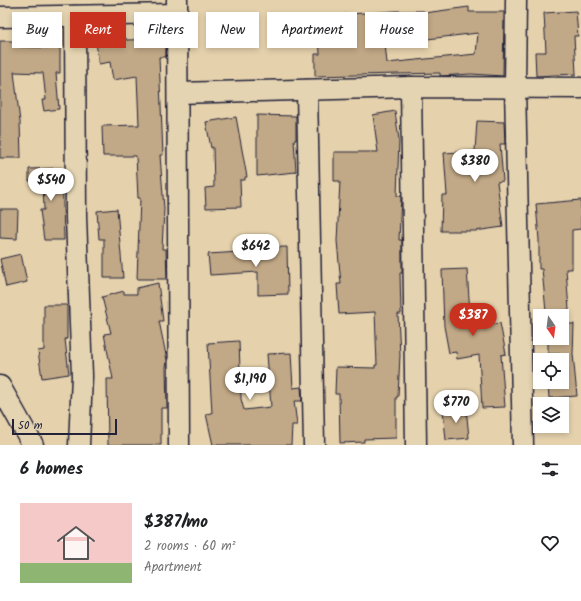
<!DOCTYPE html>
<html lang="en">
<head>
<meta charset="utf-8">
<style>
	:root { --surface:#fff; --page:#f6f6f6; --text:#202124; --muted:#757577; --line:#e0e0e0; --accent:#c8321e }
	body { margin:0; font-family:Kalam,sans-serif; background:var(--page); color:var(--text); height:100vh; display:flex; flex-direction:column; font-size:15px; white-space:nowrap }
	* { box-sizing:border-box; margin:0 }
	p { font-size:13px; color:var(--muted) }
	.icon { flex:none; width:22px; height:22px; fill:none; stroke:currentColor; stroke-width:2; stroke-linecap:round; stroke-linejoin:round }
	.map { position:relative; height:445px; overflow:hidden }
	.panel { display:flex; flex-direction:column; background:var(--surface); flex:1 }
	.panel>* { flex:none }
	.guide { position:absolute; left:12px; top:12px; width:557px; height:36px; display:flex; gap:8px }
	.needle { width:26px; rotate:166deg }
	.tools { position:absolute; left:533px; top:309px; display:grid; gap:8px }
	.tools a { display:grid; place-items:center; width:36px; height:36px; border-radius:0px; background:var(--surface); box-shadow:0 2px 6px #0003; font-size:20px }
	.scale { position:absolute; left:12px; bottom:10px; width:105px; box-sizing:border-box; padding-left:4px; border:2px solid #22223b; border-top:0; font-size:11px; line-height:14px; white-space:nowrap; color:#22223b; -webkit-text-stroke:3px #e5d4b1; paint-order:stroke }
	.price { position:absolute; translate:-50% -34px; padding:0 9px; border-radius:14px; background:#fff; color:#222; font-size:13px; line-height:26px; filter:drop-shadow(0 1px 2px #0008) }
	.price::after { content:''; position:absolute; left:50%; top:24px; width:12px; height:9px; margin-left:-6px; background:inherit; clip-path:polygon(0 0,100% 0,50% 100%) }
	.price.active { background:var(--accent); color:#fff }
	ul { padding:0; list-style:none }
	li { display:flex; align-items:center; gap:12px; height:100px; padding:0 20px }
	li+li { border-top:1px solid var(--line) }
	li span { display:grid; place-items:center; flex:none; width:112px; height:80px; border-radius:0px; color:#555 }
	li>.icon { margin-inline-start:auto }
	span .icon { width:48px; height:48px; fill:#fffc; stroke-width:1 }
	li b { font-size:17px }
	h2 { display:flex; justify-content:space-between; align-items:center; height:48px; padding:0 20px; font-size:17px }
	.tag { padding:0 14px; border-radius:0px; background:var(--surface); box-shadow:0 2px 6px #0003; font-size:14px; line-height:36px }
	.tag.active { background:var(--accent); color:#fff }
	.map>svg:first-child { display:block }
	.building { fill:#c1a886; stroke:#22223b; fill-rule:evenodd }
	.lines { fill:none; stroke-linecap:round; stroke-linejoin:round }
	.minor-casing { stroke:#22223b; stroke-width:23 }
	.minor { stroke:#e5d4b1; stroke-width:20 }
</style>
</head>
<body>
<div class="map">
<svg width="581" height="445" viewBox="0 0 581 445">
	<rect width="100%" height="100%" fill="#e5d1ac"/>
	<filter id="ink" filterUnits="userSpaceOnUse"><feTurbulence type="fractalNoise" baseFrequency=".025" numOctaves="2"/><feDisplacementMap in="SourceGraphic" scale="8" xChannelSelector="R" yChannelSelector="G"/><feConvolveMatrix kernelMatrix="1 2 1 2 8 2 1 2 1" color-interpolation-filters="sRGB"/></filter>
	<g filter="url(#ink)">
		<g class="building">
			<path d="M469,7v5h35l-1,64 -32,-2 -31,2v-3l-125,3v-22h5l-2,-38 78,-5h28v2zM478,33l-2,21 -89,9 -2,-19z"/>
			<polygon points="576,11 578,36 574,36 576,74 536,76 535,52 546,52 544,13"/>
			<polygon points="126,38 126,40 166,39 166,57 159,57 163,155 160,155 164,209 162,249 166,249 167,279 137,279 140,198 138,198 136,156 103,156 102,126 139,125 137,76 113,80 110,62 99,64 96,42"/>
			<polygon points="0,41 20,41 20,47 60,48 60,73 56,73 59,109 44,111 42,100 46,100 43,73 14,72 20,122 21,158 0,158"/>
			<polygon points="395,111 399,140 397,196 401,196 399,240 402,240 402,273 400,273 401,314 398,314 400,355 398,397 396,397 396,438 364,439 364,442 340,443 339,394 335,394 336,367 375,368 375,365 377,365 375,312 339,314 337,284 341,284 337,241 340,181 334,181 334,152 378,152 373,115"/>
			<polygon points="257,115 296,116 296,140 294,140 296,172 257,176"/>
			<polygon points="236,117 247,177 245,177 245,180 240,180 241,207 206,208 205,188 214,187 213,147 211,148 206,122"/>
			<polygon points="477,121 504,122 505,144 500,144 503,181 497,182 503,227 475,231 441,231 442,195 447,195 444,153 475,151"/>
			<polygon points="62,168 64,240 44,240 40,210 44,210 43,181 29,181 29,169"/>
			<polygon points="581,200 581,229 572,230 572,269 566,269 569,310 546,312 542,269 539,269 539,240 536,204"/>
			<polygon points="0,209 18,209 17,239 0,238"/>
			<polygon points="117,209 123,278 104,278 104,239 99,239 97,211"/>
			<polygon points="287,247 288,294 258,295 258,272 210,275 208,254 257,251 257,248"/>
			<polygon points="21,254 27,282 6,287 0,259"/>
			<polygon points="467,269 471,328 500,323 506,354 501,355 505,407 482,408 479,355 457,359 456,352 449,353 444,326 442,270"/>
			<polygon points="158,283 163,321 159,321 167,360 166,367 167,408 161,408 161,445 108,445 107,379 113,379 104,334 111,333 102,297 124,291 124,294 137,294 137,288"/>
			<polygon points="44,305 67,305 67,339 65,339 69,374 42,378 38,351 44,350"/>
			<polygon points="562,324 574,324 573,354 577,396 549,398 548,382 562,382 562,354 548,354 548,338 562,338"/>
			<polygon points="239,341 241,399 244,410 271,407 267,354 291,353 293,388 301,387 302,401 294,401 297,425 292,425 291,445 213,445 206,414 212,413 208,343"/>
			<polygon points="466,407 469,438 446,440 443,410"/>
		</g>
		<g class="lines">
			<g class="minor-casing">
				<g id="minor">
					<polyline points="177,0 179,445"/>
					<polyline points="516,0 515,87 523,445"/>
					<polyline points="75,16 76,217 82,376 79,445"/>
					<polyline points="0,17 177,14"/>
					<polyline points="411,87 416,445"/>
					<polyline points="307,90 314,445"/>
					<polyline points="178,93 411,87 581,88"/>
					<polyline points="0,386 33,445"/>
				</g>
			</g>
			<use href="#minor" class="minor"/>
		</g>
	</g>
</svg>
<div class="tools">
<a><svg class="needle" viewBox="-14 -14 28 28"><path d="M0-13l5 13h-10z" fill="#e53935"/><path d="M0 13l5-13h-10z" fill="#757577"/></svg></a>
<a><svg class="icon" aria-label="locate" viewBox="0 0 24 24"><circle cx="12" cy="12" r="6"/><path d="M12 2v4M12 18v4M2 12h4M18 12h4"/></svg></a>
<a><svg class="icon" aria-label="layers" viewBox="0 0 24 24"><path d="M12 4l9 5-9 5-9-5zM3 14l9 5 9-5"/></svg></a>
</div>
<div class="scale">50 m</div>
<b class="price" style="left:475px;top:183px">$380</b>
<b class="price" style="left:51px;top:202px">$540</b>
<b class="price" style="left:256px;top:268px">$642</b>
<b class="price active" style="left:473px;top:337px">$387</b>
<b class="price" style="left:250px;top:401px">$1,190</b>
<b class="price" style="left:456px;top:424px">$770</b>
<div class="guide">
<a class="tag">Buy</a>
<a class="tag active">Rent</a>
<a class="tag">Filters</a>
<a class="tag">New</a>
<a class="tag">Apartment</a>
<a class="tag">House</a>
</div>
</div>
<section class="panel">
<h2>6 homes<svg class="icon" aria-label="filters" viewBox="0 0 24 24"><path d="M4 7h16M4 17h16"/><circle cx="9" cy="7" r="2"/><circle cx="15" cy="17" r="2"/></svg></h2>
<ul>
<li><span style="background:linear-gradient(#f6c9c9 75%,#8fb573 0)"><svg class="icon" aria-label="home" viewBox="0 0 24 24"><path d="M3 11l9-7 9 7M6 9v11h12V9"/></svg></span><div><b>$387/mo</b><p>2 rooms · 60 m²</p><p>Apartment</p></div><svg class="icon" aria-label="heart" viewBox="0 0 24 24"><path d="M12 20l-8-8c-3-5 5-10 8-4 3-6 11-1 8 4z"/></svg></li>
</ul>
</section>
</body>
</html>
